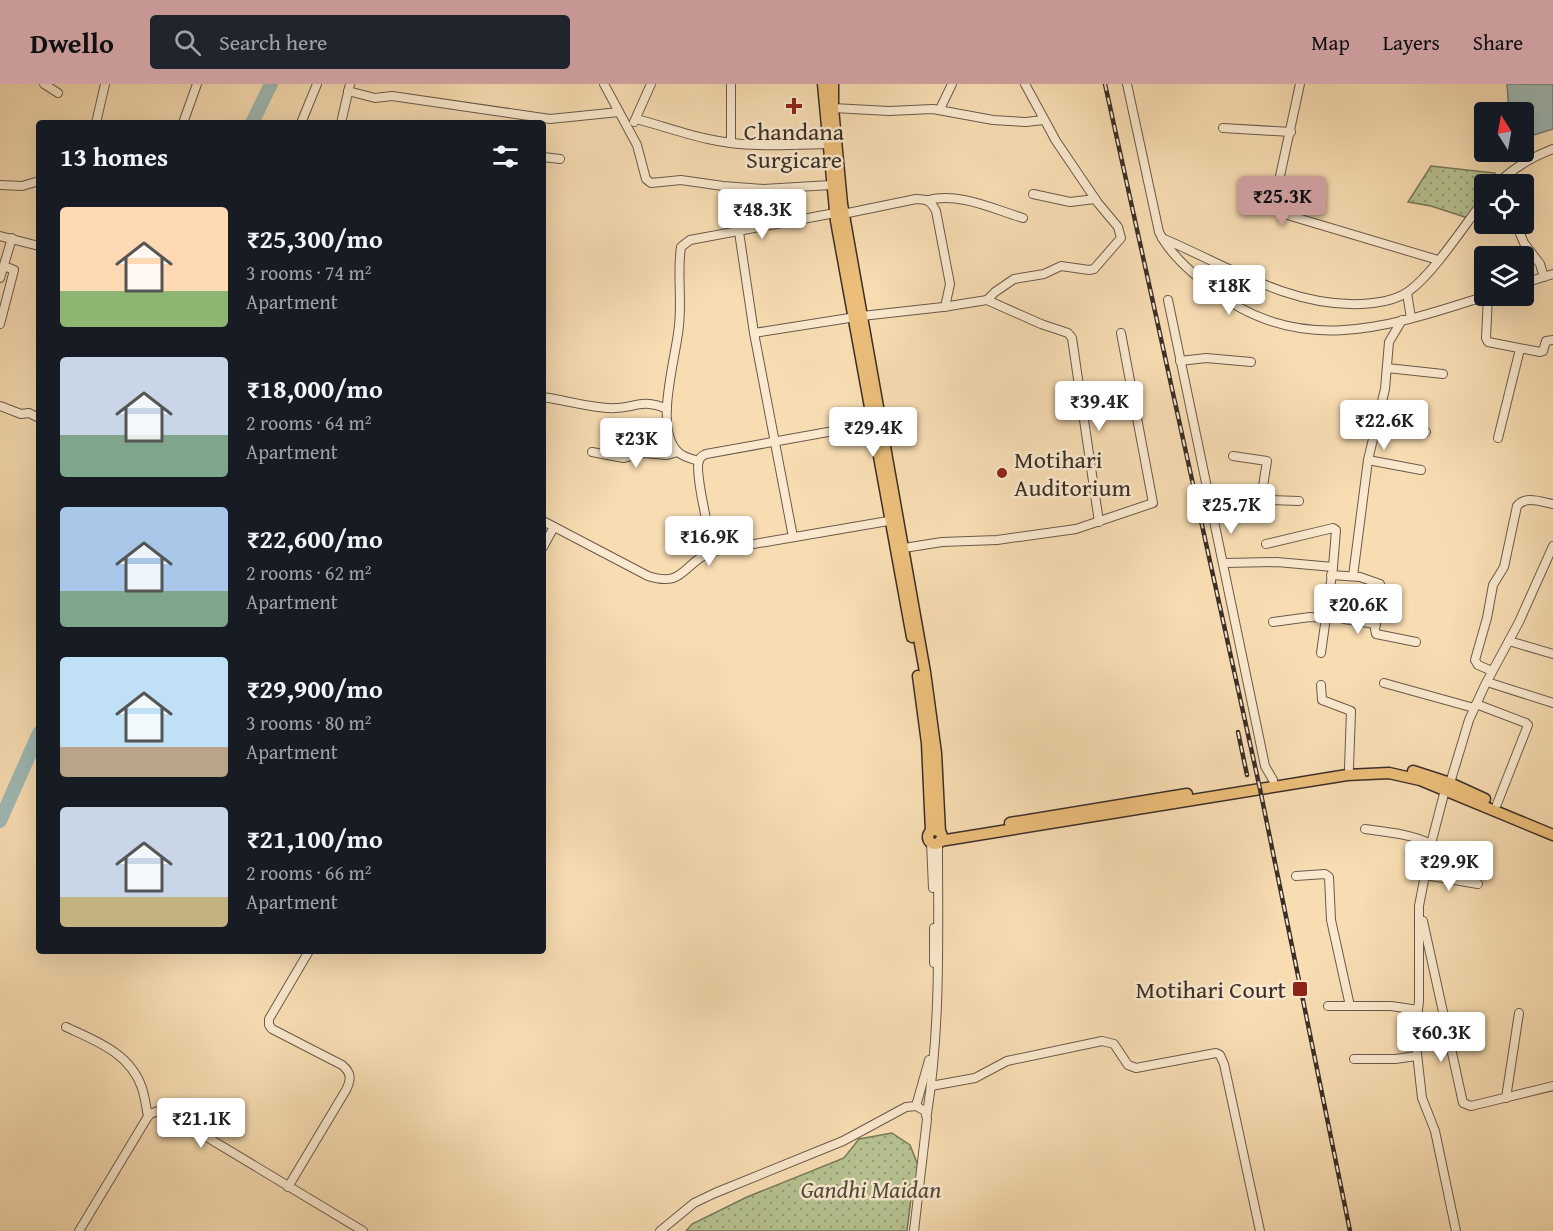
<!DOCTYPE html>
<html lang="en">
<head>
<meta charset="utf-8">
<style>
	:root { --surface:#171b24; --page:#20242c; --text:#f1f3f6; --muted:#9ea1a6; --accent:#c59692 }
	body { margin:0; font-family:"Gentium Book Plus",serif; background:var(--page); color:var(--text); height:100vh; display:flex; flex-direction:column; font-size:22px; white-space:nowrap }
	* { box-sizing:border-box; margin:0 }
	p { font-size:20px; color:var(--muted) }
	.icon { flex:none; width:33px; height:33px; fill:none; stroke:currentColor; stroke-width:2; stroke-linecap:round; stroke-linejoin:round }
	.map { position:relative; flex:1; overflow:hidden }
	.sheet { position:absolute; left:36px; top:36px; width:510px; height:834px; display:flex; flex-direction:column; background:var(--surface); border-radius:6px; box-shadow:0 6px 24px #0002 }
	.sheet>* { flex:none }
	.needle { width:39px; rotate:349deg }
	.fabs { position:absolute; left:1474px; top:18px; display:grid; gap:12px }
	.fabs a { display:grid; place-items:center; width:60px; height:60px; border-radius:6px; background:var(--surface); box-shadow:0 6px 24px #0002; font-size:30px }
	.price { position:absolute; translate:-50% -51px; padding:0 14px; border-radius:6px; background:#fff; color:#222; font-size:20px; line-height:39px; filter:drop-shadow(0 2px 3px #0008) }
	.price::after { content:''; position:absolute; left:50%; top:36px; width:18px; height:14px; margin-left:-9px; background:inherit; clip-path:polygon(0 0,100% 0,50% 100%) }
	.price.selected { background:var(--accent); color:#111 }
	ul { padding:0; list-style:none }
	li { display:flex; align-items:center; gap:18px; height:150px; padding:0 24px }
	li span { display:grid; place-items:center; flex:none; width:168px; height:120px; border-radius:6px; color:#555 }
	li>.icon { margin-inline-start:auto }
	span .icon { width:72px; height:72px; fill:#fffc; stroke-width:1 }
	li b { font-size:26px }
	h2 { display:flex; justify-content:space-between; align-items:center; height:72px; padding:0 24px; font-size:26px }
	header { display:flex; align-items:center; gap:36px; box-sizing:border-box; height:84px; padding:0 30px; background:var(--accent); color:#111 }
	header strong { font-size:28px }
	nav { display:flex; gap:33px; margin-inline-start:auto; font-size:21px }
	.search { width:420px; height:54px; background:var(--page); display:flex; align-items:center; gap:15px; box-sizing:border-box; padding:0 21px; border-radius:6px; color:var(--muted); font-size:22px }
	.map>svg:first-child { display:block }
	.park { fill:url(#park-dots); stroke:#78785c; stroke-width:1.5 }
	.water { fill:#a0bab5; stroke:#77827d; stroke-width:1.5 }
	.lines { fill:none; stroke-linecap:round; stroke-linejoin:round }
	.river { stroke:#a0bab5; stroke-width:14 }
	.minor-casing { stroke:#6a5a4b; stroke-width:10 }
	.major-casing { stroke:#3a2f28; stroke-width:13 }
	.minor { stroke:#fae9ce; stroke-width:8 }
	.major { stroke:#ecbe7a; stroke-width:10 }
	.rail-casing { stroke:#3a2f28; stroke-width:4.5 }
	.rail { stroke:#fae9ce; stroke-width:2; stroke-dasharray:7; stroke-linecap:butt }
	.poi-dot { fill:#8f2418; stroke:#fae9ce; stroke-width:2 }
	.labels { text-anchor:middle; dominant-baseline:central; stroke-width:5; stroke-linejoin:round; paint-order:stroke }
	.poi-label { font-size:24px; fill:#3a2f28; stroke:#fae9ce }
	.park-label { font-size:24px; font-style:italic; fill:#534c3d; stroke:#fae9ce }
</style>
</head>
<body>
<header>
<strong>Dwello</strong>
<div class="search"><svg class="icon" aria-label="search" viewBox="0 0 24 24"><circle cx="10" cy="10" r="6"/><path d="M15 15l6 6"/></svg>Search here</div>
<nav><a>Map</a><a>Layers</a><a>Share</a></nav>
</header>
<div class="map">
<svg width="1553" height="1147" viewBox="0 0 1553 1147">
	<defs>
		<pattern id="park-dots" width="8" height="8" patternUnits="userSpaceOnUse" patternTransform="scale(1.5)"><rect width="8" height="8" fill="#b7c291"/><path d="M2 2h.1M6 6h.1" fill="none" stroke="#969e76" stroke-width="1.8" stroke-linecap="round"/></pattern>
	</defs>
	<rect width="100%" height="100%" fill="#f8ddb3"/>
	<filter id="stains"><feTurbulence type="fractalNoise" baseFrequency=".00333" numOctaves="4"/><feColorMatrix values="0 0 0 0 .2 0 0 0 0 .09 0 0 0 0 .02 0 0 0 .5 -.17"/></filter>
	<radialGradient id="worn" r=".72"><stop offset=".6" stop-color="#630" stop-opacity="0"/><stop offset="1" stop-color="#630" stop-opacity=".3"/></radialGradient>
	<g class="park">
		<polygon points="1431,82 1495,89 1488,100 1485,100 1485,106 1468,134 1431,122 1408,118"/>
		<polygon points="892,1049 910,1061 919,1084 911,1114 907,1147 686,1147 692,1140 747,1113 844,1074 859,1055"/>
	</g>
	<polygon class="water" points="1507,0 1553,0 1553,45 1524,54 1524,28 1509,28"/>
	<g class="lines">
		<g class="river">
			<polyline points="252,39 271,0"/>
			<polyline points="0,737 39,649"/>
		</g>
		<g class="minor-casing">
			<g id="minor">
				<polyline points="44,0 58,9"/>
				<polyline points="604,0 637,61 646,95 651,99 681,96 723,102 763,105 831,101"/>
				<polyline points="731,0 731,59"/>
				<path d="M1127,0l32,148c10,21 31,39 49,54 89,73 181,41 278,10"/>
				<polyline points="1300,0 1275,115 1277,126 1284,130 1438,176"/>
				<polyline points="348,7 375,14 392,12 550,35 619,28"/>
				<polyline points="833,24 889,27 933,25 993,36 1026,38 1043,36"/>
				<polyline points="940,25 952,0"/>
				<path d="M636,35c24,6 48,15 72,20 39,9 80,6 120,5"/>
				<polyline points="634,38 651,0"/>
				<polyline points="96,39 105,0"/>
				<polyline points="183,39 197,0"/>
				<polyline points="301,39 317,0"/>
				<polyline points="341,39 350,0"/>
				<polyline points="1223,44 1291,48"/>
				<polyline points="543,73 560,75"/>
				<path d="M1497,100c16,-16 35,-27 56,-35"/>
				<polyline points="0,101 22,102 39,97"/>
				<polyline points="1033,110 1070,118 1095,115"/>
				<path d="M928,116c31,-8 65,9 95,18"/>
				<path d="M843,130l73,-15c11,0 15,2 20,12l14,73 -5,23"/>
				<polyline points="1516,140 1524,159 1540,180 1544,193"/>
				<polyline points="739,148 754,249 793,453"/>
				<polyline points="0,152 39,162"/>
				<path d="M1162,154c64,27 127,69 199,66 16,-1 34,-3 48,-13 25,-18 56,-67 76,-92"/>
				<polyline points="0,194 12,154"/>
				<polyline points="1524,199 1553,190"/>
				<polyline points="1407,209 1411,234"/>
				<polyline points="1488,212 1486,254 1488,258 1540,268 1543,267 1546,257 1553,256"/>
				<polyline points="987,216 995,208 1014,195 1044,190 1061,182 1089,186 1094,185 1121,154 1118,143 1098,119 1056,57 1025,0"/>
				<polyline points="1168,216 1265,682 1273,696"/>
				<polyline points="0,240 14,186 4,182"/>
				<polyline points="754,249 862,232 943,223 987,216 1041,240 1068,249 1072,254 1099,438"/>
				<polyline points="1180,277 1206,274 1251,278"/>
				<polyline points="1387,284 1443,290"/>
				<path d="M543,313c21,3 43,10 65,11 26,2 31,-11 59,1"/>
				<polyline points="0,322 21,330 29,329 39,334"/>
				<polyline points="1377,340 1426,348"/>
				<polyline points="1498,354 1520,265"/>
				<polyline points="592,368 624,374 643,369 667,371 678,368"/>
				<polyline points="1233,372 1267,377 1261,415"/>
				<polyline points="1368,376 1421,386"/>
				<path d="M699,377c-7,-2 -16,-4 -21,-9 -25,-24 -1,-97 1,-127 3,-26 -2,-53 2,-78l9,-7 145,-27"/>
				<polyline points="1210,419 1247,415 1299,417"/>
				<path d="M543,437l105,55c37,12 34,-13 65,-25l181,-31"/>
				<polyline points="1266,460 1329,445 1333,444 1336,446 1333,483 1321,569"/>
				<polyline points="543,463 554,443"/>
				<polyline points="904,464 942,458 997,456 1076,445 1153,419 1121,249"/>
				<path d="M713,467c-3,-16 -19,-79 -14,-91 2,-4 3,-4 7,-6l172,-31"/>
				<polyline points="1224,479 1277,478 1333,483"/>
				<polyline points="1331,491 1360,493 1380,500 1382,507 1375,545 1376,550 1416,558"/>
				<polyline points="1353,492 1368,376 1385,305 1389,258 1402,236"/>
				<polyline points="1344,535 1375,540"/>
				<polyline points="1273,538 1310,533 1325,534"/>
				<polyline points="1509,557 1553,570"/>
				<path d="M1492,587l-14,-6 -3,-5 12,-42 6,-33 11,-18 13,-61c9,-11 24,-4 36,-2"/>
				<polyline points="1487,598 1553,619"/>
				<polyline points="1384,599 1474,624"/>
				<polyline points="1321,601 1322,616 1351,627 1349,684"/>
				<polyline points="1476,620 1526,639 1528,641 1497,720"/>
				<path d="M1365,745c22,3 47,5 66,15"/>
				<polyline points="931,758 933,804"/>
				<polyline points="1425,791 1478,800"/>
				<polyline points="1296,792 1325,790 1329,793 1331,836 1350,922"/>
				<polyline points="1423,837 1463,1019 1471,1022 1553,1002"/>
				<polyline points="934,844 934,879"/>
				<polyline points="1328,922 1391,922 1418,926"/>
				<path d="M66,943c30,14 64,26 76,61 3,9 4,19 6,28"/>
				<polyline points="1354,975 1395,975 1417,972"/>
				<polyline points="931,1002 975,994 1007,977 1102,957 1114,960 1128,981 1136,984 1216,969 1220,971 1224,980 1260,1147"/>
				<polyline points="1506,1014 1519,929"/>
				<polyline points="916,1022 929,976"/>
				<path d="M927,1030c14,-90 11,-180 11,-271"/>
				<path d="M288,1103l58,-97c5,-10 6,-17 -4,-25l-70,-36 -3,-4v-6l40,-68"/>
				<polyline points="79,1147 147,1034 150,1030 158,1027 170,1031 363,1147"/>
				<polyline points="660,1147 694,1119 715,1109 843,1057 906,1023 916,1022 925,1027 927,1035 914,1147"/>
				<polyline points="1456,1147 1435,1047 1422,1014 1415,952 1419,917 1419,822 1431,760 1445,706 1450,699 1469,636 1485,601 1519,538 1553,462"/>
			</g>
		</g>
		<g class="major-casing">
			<g id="major">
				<polyline points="823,0 836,137 912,553"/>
				<polyline points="833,0 833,24 842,120 925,588 936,669 940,748"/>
				<polyline points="918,592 927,659 931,747"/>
				<polyline points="1413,687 1450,699 1485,715"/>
				<polyline points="1010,739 1187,710"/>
				<circle cx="935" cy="753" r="7"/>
				<polyline points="940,757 1347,691 1389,689 1420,696 1553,751"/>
			</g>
		</g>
		<use href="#minor" class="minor"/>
		<use href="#major" class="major"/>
		<g class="rail-casing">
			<g id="rail">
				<polyline points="1105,0 1260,705 1350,1147"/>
				<polyline points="1238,648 1247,691"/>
			</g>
		</g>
		<use href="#rail" class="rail"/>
	</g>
	<g class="poi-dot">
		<path d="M791 13h6v6h6v6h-6v6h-6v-6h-6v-6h6z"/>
		<circle cx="1002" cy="389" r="6"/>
		<rect x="1292" y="897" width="16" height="16" rx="3"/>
	</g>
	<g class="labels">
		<g class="poi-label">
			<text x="794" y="47">Chandana<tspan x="794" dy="28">Surgicare</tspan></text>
			<text x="1014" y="375" text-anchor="start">Motihari<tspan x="1014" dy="28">Auditorium</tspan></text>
			<text x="1286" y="905" text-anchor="end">Motihari Court</text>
		</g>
		<g class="park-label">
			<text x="871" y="1105">Gandhi Maidan</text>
		</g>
	</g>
	<rect width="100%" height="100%" filter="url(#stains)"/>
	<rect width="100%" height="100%" fill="url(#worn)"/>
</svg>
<div class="fabs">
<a><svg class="needle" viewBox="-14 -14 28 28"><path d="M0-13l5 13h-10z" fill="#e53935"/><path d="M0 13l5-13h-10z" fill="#9ea1a6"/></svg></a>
<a><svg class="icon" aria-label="locate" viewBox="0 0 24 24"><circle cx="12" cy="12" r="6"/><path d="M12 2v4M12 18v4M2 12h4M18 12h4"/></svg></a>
<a><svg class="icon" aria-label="layers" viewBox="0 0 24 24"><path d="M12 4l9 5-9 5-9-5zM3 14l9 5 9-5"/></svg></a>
</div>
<b class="price selected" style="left:1282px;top:143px">₹25.3K</b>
<b class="price" style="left:762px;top:156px">₹48.3K</b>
<b class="price" style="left:1229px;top:232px">₹18K</b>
<b class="price" style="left:1099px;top:348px">₹39.4K</b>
<b class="price" style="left:1384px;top:367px">₹22.6K</b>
<b class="price" style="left:873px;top:374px">₹29.4K</b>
<b class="price" style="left:636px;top:385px">₹23K</b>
<b class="price" style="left:1231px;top:451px">₹25.7K</b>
<b class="price" style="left:709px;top:483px">₹16.9K</b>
<b class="price" style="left:1358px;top:551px">₹20.6K</b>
<b class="price" style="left:1449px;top:808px">₹29.9K</b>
<b class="price" style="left:1441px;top:979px">₹60.3K</b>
<b class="price" style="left:201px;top:1065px">₹21.1K</b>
<section class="sheet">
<h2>13 homes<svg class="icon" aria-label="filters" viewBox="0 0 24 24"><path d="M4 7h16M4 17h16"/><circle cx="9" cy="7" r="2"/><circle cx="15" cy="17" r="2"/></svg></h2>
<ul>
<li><span style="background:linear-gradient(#ffd9b3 70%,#8fb573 0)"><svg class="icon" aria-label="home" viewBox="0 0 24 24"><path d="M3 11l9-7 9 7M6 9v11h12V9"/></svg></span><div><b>₹25,300/mo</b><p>3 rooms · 74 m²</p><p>Apartment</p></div></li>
<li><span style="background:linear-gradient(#c9d6e8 65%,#7fa58c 0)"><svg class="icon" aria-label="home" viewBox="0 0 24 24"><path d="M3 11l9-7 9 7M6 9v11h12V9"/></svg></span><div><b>₹18,000/mo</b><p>2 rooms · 64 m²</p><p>Apartment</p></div></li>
<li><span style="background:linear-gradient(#a9c7e8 70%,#7fa58c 0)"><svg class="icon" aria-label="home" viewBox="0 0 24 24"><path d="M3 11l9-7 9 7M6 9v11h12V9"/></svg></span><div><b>₹22,600/mo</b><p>2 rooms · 62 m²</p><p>Apartment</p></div></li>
<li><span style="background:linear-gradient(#bfe0f5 75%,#b9a48a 0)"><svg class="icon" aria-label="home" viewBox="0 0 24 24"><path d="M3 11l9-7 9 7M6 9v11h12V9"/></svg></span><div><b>₹29,900/mo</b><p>3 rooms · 80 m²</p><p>Apartment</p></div></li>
<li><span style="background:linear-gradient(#c9d6e8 75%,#c2b280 0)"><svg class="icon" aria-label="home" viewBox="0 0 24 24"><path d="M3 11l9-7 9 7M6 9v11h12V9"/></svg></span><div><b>₹21,100/mo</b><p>2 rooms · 66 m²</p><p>Apartment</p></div></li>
</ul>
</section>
</div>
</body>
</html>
